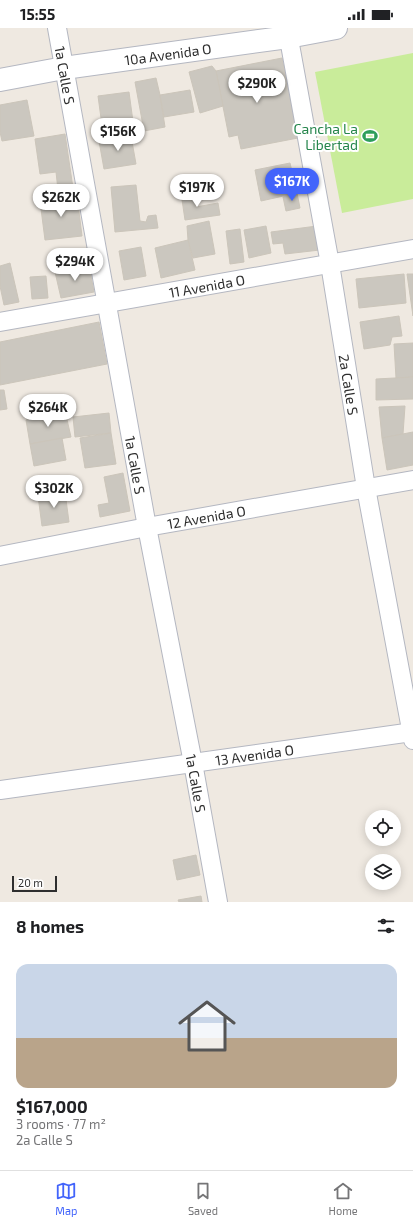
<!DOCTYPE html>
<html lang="en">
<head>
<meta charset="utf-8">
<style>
	:root { --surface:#fff; --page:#f2f2f2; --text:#202124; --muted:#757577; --line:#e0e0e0; --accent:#4264fb }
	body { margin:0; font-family:"Exo 2",sans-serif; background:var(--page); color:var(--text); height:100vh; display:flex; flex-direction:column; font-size:15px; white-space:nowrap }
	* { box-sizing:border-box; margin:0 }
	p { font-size:13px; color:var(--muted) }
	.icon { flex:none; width:22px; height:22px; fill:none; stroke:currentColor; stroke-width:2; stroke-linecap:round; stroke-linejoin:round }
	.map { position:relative; height:874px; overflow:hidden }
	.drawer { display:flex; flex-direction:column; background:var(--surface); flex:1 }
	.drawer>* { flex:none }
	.fabs { position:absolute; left:365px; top:782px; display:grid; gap:8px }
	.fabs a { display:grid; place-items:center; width:36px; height:36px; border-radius:50%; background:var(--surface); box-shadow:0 2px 10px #0003; font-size:20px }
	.scale { position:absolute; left:12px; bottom:10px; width:45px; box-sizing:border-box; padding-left:4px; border:2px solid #2e2e2e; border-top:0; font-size:11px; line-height:14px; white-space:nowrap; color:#2e2e2e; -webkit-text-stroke:3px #fff; paint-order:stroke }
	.price { position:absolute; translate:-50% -34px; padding:0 9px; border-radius:14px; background:#fff; color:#222; font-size:13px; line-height:26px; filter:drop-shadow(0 1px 2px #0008) }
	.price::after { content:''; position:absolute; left:50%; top:24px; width:12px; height:9px; margin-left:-6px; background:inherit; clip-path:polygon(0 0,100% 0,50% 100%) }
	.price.active { background:var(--accent); color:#fff }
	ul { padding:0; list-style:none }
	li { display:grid; align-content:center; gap:8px; height:212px; padding:0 16px }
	li span { display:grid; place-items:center; height:124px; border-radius:12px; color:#555 }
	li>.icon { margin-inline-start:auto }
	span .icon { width:72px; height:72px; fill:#fffc; stroke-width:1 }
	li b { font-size:17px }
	h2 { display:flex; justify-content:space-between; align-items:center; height:48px; padding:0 16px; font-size:17px }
	.status { display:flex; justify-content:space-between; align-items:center; height:28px; padding:0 20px; background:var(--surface); direction:ltr }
	.status svg { height:11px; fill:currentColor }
	.tabs { display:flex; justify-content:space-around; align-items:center; height:56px; border-top:1px solid var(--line); background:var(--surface); font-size:11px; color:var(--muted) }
	.tabs a { display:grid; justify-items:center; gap:2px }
	.tabs .active { color:var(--accent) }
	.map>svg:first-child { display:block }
	.pitch { fill:#c9ec9a }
	.building { fill:#cbc7bf; stroke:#cbc5ba }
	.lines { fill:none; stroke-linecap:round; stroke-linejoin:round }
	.street-casing { stroke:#b4b7c1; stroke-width:20 }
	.secondary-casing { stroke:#b4b7c1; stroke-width:24 }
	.street { stroke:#fff; stroke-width:18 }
	.secondary { stroke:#fff; stroke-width:22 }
	.labels { text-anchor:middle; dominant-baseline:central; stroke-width:4; stroke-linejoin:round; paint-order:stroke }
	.street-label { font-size:14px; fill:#2e2e2e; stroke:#fff }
	.leisure-label { font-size:14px; fill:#27864d; stroke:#fff; text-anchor:end }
</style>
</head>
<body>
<div class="status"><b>15:55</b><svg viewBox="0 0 49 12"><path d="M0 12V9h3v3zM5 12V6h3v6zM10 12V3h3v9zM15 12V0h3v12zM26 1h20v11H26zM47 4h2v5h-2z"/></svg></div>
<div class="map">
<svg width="413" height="874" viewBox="0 0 413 874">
	<rect width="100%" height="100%" fill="#efe9e1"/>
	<polygon class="pitch" points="413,25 413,171 342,185 315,44"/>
	<g class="building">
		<polygon points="282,30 298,110 241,121 238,107 229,109 216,43"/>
		<polygon points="212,38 216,43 223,78 200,85 189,44"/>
		<polygon points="156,50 160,67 165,99 144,103 135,54"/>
		<polygon points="190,62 194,84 164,89 160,67"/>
		<polygon points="129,64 134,101 103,105 98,68"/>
		<polygon points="27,72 34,108 2,113 0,104 0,77"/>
		<polygon points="65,106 73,160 58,162 56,144 40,146 35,111"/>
		<polygon points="131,108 136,136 104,141 99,113"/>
		<polygon points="290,135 297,165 261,173 255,142"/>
		<polygon points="136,157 140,193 146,194 148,188 156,187 158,200 115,204 111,159"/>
		<polygon points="193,162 196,179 218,175 220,187 185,192 181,165"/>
		<polygon points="297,165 300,180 286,183 283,169"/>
		<polygon points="77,168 82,208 45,212 40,173"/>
		<polygon points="209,193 215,226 193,230 188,212 187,198"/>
		<polygon points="266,198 271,225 249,230 244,202"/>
		<polygon points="317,198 320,222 285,226 283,215 273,216 271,204"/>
		<polygon points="240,201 244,234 230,236 226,203"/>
		<polygon points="188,212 195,242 161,250 155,220"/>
		<polygon points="141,219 146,248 124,252 119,223"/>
		<polygon points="10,235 19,274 4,277 0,258 0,238"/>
		<polygon points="89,237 94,264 61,270 55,244"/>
		<polygon points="404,246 406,275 359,280 356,251"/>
		<polygon points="407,246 413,246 413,288"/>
		<polygon points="46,248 48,270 32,271 30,249"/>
		<polygon points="399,288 402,308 392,309 390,317 364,321 360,294"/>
		<polygon points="99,294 107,336 0,357 0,314"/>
		<polygon points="413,315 413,349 396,350 394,316"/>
		<polygon points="413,349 413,371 376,372 376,351"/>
		<polygon points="0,362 4,362 7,381 0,382"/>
		<polygon points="405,378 403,406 382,410 379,379"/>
		<polygon points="65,383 71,409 30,416 26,392"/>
		<polygon points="109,385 111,405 75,409 73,389"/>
		<polygon points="413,404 413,437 387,442 382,410"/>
		<polygon points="111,405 116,436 85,440 80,410"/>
		<polygon points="62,410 66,432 34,438 30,416"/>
		<polygon points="123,445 130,483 100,489 98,477 109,475 104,449"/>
		<polygon points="65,464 69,494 42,498 38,468"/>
		<polygon points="196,827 200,847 177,852 173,832"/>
		<polygon points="201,868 202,874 179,874 178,872"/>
	</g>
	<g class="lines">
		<g class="street-casing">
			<g id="street">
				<path id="s1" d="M57,0l90,499 46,236 25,139"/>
				<path id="s2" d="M287,0l43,236 36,224 47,252"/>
				<path id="s3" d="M0,294l413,-73"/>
				<path id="s4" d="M0,528l147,-29 266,-47"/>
				<path id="s5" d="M0,762l413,-58"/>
			</g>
		</g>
		<g class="secondary-casing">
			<g id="secondary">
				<path id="s6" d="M0,52l64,-12 224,-31 48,-9"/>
			</g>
		</g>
		<use href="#street" class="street"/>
		<use href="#secondary" class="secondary"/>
	</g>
	<defs>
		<g id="stadium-bare" transform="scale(1.2)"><path d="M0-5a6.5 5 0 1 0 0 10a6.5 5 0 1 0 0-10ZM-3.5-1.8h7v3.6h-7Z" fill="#2e9e5b" stroke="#fff" stroke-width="2.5" paint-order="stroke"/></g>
	</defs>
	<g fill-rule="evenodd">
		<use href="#stadium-bare" x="370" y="108"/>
	</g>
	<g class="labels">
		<g class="street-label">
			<text stroke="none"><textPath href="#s6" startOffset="170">10a Avenida O</textPath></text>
			<text stroke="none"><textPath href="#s1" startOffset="48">1a Calle S</textPath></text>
			<text stroke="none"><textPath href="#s3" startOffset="210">11 Avenida O</textPath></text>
			<text stroke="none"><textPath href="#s2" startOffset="362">2a Calle S</textPath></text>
			<text stroke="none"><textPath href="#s1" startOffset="444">1a Calle S</textPath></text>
			<text stroke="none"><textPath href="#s4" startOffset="210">12 Avenida O</textPath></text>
			<text stroke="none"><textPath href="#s5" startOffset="257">13 Avenida O</textPath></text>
			<text stroke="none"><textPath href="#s1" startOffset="768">1a Calle S</textPath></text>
		</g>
		<g class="leisure-label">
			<text x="358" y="100">Cancha La<tspan x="358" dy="16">Libertad</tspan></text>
		</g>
	</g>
</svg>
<div class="fabs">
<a><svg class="icon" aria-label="locate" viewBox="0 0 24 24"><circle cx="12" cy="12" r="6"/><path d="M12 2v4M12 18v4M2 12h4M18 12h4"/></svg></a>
<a><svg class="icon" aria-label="layers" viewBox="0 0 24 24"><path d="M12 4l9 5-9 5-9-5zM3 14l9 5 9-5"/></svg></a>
</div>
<div class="scale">20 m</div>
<b class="price" style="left:257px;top:76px">$290K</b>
<b class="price" style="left:118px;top:124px">$156K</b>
<b class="price active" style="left:292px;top:174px">$167K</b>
<b class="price" style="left:197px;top:180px">$197K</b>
<b class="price" style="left:61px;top:190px">$262K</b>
<b class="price" style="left:75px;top:254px">$294K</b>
<b class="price" style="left:48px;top:400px">$264K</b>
<b class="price" style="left:54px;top:481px">$302K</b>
</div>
<section class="drawer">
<h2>8 homes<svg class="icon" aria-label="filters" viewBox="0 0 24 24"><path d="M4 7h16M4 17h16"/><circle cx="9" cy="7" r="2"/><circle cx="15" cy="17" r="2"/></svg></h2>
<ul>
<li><span style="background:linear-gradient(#c9d6e8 60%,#b9a48a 0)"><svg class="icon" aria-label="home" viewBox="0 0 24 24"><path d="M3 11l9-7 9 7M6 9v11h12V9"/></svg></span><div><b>$167,000</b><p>3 rooms · 77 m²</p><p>2a Calle S</p></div></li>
</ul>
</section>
<nav class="tabs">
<a class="active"><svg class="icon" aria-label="map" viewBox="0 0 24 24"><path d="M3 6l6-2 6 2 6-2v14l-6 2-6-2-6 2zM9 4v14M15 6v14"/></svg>Map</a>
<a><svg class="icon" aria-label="saved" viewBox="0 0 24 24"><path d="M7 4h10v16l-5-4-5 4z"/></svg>Saved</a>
<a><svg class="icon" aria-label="home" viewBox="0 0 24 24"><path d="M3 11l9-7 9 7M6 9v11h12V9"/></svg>Home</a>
</nav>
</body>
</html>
